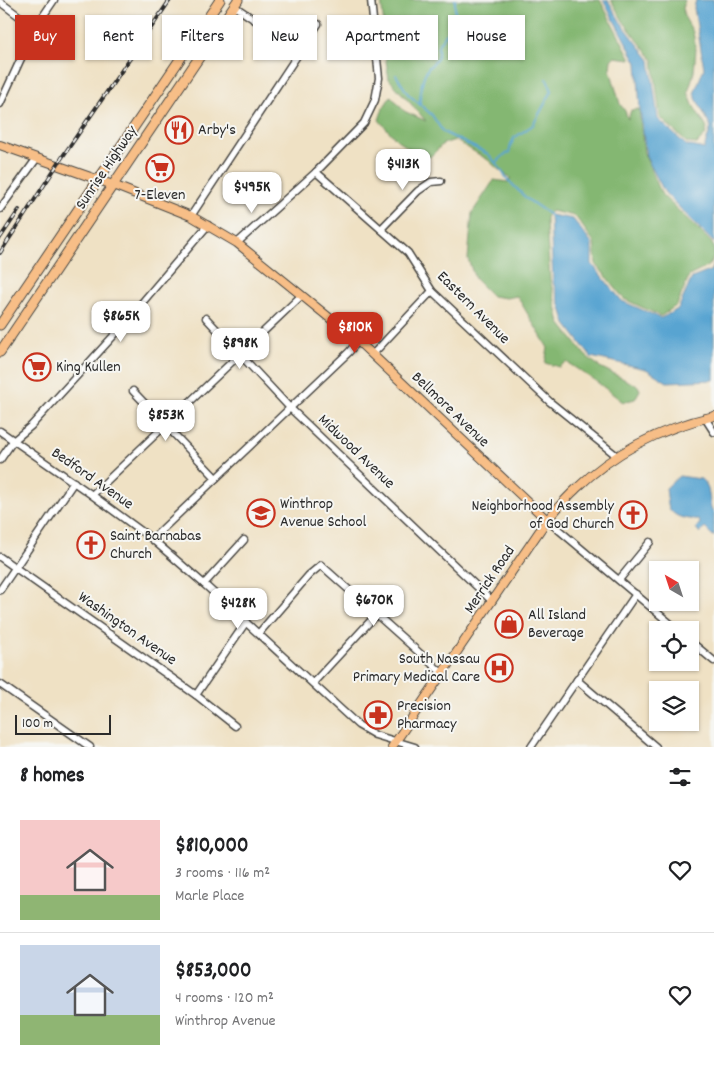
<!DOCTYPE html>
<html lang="en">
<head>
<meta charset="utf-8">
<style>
	:root { --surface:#fff; --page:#f2f2f2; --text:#202124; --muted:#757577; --line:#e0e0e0; --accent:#c8321e }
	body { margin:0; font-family:Dekko,sans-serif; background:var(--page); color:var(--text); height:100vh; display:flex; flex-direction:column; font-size:19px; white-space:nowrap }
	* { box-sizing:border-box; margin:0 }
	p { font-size:16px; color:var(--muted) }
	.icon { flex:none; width:28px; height:28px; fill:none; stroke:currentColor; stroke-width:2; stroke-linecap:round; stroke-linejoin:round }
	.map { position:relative; height:747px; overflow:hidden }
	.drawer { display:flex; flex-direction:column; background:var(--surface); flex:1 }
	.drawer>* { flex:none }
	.banner { position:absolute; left:15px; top:15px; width:685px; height:45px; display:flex; gap:10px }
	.needle { width:32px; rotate:321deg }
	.controls { position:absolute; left:649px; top:561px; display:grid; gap:10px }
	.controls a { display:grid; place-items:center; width:50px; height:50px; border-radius:0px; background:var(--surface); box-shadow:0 1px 4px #0004; font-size:25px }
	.scale { position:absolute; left:15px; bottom:12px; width:96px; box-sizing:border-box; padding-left:5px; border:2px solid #2b2b2b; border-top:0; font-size:14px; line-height:18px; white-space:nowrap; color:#2b2b2b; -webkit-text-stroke:4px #f6f6f2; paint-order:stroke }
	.price { position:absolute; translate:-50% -42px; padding:0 11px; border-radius:10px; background:#fff; color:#222; font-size:16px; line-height:32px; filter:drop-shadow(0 1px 2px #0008) }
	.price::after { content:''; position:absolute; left:50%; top:30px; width:15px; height:11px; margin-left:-8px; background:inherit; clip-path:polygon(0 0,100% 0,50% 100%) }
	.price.current { background:var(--accent); color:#fff }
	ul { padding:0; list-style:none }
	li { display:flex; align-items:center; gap:15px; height:125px; padding:0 20px }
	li+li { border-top:1px solid var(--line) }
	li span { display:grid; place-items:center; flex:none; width:140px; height:100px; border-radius:0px; color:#555 }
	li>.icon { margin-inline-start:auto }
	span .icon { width:60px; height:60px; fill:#fffc; stroke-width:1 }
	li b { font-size:21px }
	h2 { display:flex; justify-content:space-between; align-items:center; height:60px; padding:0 20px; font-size:21px }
	.tag { padding:0 18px; border-radius:0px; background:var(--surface); box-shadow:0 1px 4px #0004; font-size:18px; line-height:45px }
	.tag.current { background:var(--accent); color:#fff }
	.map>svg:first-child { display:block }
	.forest { fill:#84b772; stroke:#58714e }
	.water { fill:#59a4d1; stroke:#42687e }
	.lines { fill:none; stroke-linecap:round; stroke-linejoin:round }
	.stream { stroke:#59a4d1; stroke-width:2 }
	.minor-casing { stroke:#484642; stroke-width:9 }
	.major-casing { stroke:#484642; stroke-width:10 }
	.highway-casing { stroke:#484642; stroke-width:11 }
	.minor { stroke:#fff; stroke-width:6 }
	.major { stroke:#f7be87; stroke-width:8 }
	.highway { stroke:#f7be87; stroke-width:9 }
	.rail-casing { stroke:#2b2b2b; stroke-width:4 }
	.rail { stroke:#f6f6f2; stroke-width:2; stroke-dasharray:5.5; stroke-linecap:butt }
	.labels { text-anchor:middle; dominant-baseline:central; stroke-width:4; stroke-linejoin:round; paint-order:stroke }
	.poi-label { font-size:16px; fill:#2b2b2b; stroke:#f6f6f2; text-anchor:start }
	.street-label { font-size:16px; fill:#2b2b2b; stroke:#f6f6f2 }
</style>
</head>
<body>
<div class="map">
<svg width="714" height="747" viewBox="0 0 714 747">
	<rect width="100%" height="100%" fill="#f6f6f2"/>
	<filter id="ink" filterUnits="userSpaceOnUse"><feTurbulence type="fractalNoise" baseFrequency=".02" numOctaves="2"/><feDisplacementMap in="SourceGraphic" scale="10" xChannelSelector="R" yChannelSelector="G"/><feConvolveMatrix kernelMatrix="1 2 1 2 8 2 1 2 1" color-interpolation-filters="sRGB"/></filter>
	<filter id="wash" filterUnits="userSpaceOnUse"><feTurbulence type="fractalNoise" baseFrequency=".0096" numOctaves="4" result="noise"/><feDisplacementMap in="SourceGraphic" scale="20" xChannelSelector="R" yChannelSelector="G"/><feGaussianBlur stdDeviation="1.12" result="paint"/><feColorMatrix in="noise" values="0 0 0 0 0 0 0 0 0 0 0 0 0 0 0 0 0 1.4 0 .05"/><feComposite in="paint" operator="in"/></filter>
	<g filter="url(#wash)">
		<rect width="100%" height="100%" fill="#efe1c4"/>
		<g class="forest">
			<polygon points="381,0 600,0 631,59 614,57 611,60 610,69 620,104 625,111 628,119 631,110 639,109 644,153 662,195 700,231 711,242 714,247 714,256 711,263 705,268 689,276 677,305 661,316 624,299 596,264 594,242 575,216 551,211 546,217 546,223 550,279 560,323 585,355 600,367 638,386 640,390 635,399 623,402 597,382 568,363 566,362 559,367 545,363 548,348 517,296 506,298 492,296 475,279 468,259 472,213 494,180 508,182 511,178 499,170 488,160 455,140 443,144 426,161 396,139 379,120 383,108 391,96 404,111 426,121 389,79 386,61 384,26"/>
			<polygon points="611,0 685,0 683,7 684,16 693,32 696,49 694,72 688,92 693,105 707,128 705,135 697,144 687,143 660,117 653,60 623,21"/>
		</g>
		<g class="water">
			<polygon points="603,0 608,0 620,21 650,60 658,119 686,145 704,149 711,127 694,94 704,68 694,8 696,0 714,0 714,243 665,193 646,157 640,109 637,63"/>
			<polygon points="550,215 573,219 592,244 592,264 622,301 661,318 678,309 692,278 712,270 714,264 714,380 667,382 646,369 591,357 566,324 553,282"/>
			<path d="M679,476l22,3c13,11 5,24 13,34v24l-9,-9 -5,5 -4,-5 4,-5 -2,-4c-9,1 -24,-1 -29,-11 -2,-5 -2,-14 -3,-20z"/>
		</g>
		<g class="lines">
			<g class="stream">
				<polyline points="396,75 408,94 432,115 443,132 488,154 496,163"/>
				<polyline points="547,79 552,91 533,125 514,138 511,145 509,153 504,155 496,163 508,180 527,199 550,215 551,217"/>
				<path d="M420,105c0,-13 1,-28 9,-38 3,-3 6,-5 8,-8 2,-4 1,-7 1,-12 2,-9 11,-15 17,-21v-26"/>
			</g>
		</g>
	</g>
	<g filter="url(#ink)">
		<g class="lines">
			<g class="minor-casing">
				<g id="minor">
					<polyline points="0,2 35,28"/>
					<polyline points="234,6 301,51"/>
					<polyline points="0,104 35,28 54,0"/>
					<polyline points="316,172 408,253 432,291 550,402 617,456"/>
					<polyline points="0,209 37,158"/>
					<polyline points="191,216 318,24"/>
					<polyline points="381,229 418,191 431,182 441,181"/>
					<polyline points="237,243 316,172 364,123 375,100 379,78 371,0"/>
					<polyline points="206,318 290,408 492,601"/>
					<polyline points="373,354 432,291"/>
					<polyline points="133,391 216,478"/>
					<polyline points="705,418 714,432"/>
					<polyline points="0,431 92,495 152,539 204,584 358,725 375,735 415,747"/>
					<polyline points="0,460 13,441 31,426 118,331 208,225"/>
					<polyline points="92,495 301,296"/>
					<polyline points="547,520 678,630"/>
					<polyline points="152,539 349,352 358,341"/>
					<polyline points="0,557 196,695 235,726"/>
					<polyline points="619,580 650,542"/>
					<polyline points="204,584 244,540"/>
					<polyline points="0,590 74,482"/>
					<polyline points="259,633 309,575 321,565 442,673"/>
					<polyline points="690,641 714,661"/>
					<polyline points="577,680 656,747"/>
					<polyline points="313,683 376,615"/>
					<polyline points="0,684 90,747"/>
					<polyline points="196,695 246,622"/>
					<polyline points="531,747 636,594"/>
				</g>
			</g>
			<g class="major-casing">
				<g id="major">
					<polyline points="0,145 113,185 191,216 237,243 358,341 547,520"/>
					<path d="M392,747l155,-227c9,-10 18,-21 29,-31 38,-37 86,-61 138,-73"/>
				</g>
			</g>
			<g class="highway-casing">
				<g id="highway">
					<polyline points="0,325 220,0"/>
					<polyline points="0,352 238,0"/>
				</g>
			</g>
			<use href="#minor" class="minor"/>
			<use href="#major" class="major"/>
			<use href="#highway" class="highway"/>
			<g class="rail-casing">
				<g id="rail">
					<polyline points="0,238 19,210"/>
					<polyline points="0,253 63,156 170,0"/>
				</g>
			</g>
			<use href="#rail" class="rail"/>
		</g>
	</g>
	<defs>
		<g id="restaurant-ring" transform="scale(1.4375)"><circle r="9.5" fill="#f6f6f2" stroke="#c8321e" stroke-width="1.5"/><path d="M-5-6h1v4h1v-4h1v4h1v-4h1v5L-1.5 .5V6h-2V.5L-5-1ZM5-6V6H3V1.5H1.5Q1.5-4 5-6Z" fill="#c8321e"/></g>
		<g id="supermarket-ring" transform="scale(1.4375)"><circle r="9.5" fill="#f6f6f2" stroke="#c8321e" stroke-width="1.5"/><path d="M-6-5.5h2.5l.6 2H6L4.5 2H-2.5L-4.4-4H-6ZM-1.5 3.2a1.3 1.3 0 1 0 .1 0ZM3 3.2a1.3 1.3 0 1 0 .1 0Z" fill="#c8321e"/></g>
		<g id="school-ring" transform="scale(1.4375)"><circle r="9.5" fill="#f6f6f2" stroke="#c8321e" stroke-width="1.5"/><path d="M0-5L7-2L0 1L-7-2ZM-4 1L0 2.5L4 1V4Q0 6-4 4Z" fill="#c8321e"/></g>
		<g id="church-ring" transform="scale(1.4375)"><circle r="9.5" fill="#f6f6f2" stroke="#c8321e" stroke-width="1.5"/><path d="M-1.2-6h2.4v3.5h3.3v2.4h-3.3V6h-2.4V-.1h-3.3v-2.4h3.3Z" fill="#c8321e"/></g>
		<g id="shop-ring" transform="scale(1.4375)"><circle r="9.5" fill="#f6f6f2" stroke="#c8321e" stroke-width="1.5"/><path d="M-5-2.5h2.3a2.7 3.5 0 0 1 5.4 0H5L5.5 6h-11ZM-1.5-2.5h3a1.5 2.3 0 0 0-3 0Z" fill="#c8321e"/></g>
		<g id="hospital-ring" transform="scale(1.4375)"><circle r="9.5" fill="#f6f6f2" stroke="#c8321e" stroke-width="1.5"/><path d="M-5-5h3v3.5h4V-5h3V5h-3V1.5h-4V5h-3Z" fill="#c8321e"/></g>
		<g id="pharmacy-ring" transform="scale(1.4375)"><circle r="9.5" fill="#f6f6f2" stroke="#c8321e" stroke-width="1.5"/><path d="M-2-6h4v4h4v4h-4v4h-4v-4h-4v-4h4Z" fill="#c8321e"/></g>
	</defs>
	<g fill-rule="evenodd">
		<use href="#restaurant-ring" x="179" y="130"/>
		<use href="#supermarket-ring" x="160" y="168"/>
		<use href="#supermarket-ring" x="37" y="367"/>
		<use href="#school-ring" x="261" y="513"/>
		<use href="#church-ring" x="633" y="515"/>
		<use href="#church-ring" x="91" y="545"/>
		<use href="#shop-ring" x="509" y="624"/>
		<use href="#hospital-ring" x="499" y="668"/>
		<use href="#pharmacy-ring" x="378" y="715"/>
	</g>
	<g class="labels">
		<g class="poi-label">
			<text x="198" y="130">Arby's</text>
			<text x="160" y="195" text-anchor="middle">7-Eleven</text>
			<text x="56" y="367">King Kullen</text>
			<text x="280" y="504">Winthrop<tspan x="280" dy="18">Avenue School</tspan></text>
			<text x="614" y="506" text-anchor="end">Neighborhood Assembly<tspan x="614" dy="18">of God Church</tspan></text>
			<text x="110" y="536">Saint Barnabas<tspan x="110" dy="18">Church</tspan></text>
			<text x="528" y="615">All Island<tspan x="528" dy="18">Beverage</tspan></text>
			<text x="480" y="659" text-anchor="end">South Nassau<tspan x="480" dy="18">Primary Medical Care</tspan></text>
			<text x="397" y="706">Precision<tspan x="397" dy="18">Pharmacy</tspan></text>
		</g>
		<g class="street-label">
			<text transform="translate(107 168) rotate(-56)">Sunrise Highway</text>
			<text transform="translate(473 308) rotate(45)">Eastern Avenue</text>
			<text transform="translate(450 410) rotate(44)">Bellmore Avenue</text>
			<text transform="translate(356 452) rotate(44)">Midwood Avenue</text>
			<text transform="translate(92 479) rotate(35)">Bedford Avenue</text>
			<text transform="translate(490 580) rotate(-56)">Merrick Road</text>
			<text transform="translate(127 629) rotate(35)">Washington Avenue</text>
		</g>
	</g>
</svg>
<div class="controls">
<a><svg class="needle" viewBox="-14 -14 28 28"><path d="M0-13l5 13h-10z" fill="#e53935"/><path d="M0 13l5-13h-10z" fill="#757577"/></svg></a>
<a><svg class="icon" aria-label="locate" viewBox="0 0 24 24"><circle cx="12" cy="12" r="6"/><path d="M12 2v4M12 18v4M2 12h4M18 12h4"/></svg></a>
<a><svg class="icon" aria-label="layers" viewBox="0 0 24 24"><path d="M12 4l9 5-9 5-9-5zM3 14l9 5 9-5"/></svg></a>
</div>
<div class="scale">100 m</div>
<b class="price" style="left:403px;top:191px">$413K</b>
<b class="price" style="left:252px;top:214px">$495K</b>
<b class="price" style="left:121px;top:343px">$865K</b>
<b class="price current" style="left:355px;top:354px">$810K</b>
<b class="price" style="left:240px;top:370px">$898K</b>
<b class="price" style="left:166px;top:442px">$853K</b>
<b class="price" style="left:374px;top:627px">$670K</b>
<b class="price" style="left:238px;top:630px">$428K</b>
<div class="banner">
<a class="tag current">Buy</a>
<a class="tag">Rent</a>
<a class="tag">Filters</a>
<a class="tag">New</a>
<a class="tag">Apartment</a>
<a class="tag">House</a>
</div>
</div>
<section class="drawer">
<h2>8 homes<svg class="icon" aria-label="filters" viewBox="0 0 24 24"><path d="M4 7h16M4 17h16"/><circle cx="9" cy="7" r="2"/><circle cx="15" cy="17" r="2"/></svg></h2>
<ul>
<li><span style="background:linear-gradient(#f6c9c9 75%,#8fb573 0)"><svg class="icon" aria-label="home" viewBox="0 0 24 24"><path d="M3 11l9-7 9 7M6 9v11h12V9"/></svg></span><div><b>$810,000</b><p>3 rooms · 116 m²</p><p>Marle Place</p></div><svg class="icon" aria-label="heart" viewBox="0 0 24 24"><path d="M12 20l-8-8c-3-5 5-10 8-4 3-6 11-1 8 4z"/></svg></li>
<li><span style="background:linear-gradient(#c9d6e8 70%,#8fb573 0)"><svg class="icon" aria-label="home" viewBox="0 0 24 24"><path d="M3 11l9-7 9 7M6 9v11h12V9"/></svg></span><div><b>$853,000</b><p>4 rooms · 120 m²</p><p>Winthrop Avenue</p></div><svg class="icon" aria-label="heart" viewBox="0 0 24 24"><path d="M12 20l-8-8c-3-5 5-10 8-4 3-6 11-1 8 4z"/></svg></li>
</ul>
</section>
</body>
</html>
